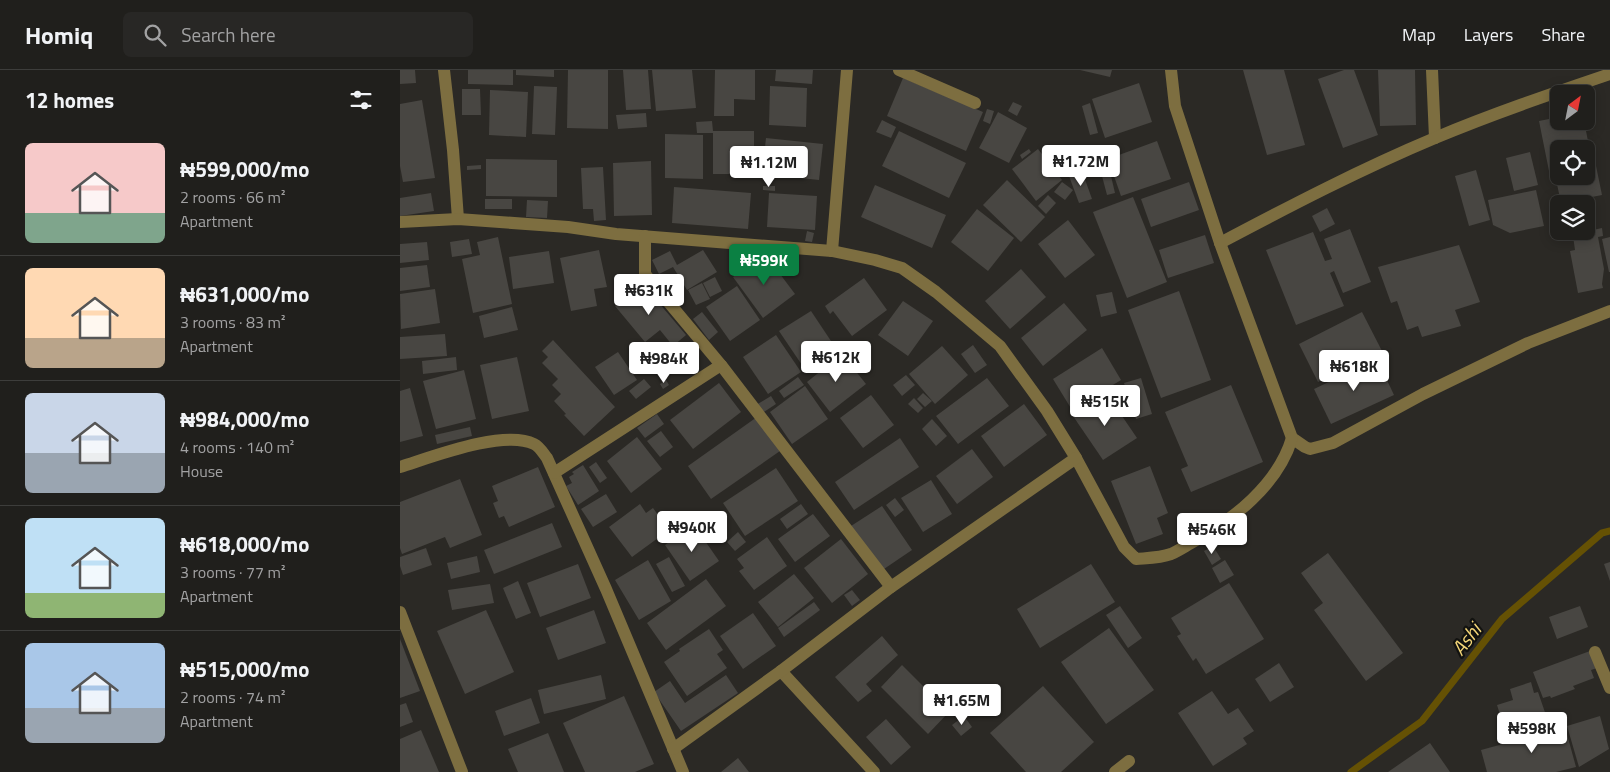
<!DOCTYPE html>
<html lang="en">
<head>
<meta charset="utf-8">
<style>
	:root { --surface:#201f1c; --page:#282725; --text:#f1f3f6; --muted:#a2a2a3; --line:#3d3d3b; --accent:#0b8043 }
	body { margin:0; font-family:"Titillium Web",sans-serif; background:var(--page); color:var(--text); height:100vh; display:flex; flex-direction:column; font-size:19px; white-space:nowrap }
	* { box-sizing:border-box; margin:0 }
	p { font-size:16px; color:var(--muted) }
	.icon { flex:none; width:28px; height:28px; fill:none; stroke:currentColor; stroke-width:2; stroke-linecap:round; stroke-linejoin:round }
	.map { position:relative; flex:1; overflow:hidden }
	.side { display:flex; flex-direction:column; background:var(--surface); width:400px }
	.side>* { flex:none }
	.needle { width:32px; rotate:32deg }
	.buttons { position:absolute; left:1150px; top:15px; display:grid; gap:10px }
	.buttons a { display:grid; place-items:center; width:45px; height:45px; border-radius:8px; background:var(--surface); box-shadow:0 2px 12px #0003,0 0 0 1px var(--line); font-size:25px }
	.price { position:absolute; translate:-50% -42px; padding:0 11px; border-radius:5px; background:#fff; color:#222; font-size:16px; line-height:32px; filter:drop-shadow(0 1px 2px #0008) }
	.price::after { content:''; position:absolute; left:50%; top:30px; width:15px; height:11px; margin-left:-8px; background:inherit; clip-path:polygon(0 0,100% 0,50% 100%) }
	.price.on { background:var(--accent); color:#fff }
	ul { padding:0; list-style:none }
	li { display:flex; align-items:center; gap:15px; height:125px; padding:0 25px }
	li+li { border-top:1px solid var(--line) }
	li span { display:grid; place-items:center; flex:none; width:140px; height:100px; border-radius:8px; color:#555 }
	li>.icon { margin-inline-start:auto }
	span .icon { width:60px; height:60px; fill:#fffc; stroke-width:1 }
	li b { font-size:21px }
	h2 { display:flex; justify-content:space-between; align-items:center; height:60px; padding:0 25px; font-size:21px }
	header { display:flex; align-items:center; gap:30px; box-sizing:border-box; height:70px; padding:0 25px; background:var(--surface); border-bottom:1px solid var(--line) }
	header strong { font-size:24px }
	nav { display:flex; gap:28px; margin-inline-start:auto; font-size:18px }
	.search { width:350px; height:45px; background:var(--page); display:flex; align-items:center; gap:12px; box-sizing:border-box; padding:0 18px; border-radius:8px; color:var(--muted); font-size:19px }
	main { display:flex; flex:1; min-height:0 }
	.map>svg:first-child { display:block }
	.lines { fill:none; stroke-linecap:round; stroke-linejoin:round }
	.stream { stroke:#655104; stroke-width:7 }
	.building { fill:#484642; fill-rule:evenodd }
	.minor { stroke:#7d6e40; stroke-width:12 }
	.labels { text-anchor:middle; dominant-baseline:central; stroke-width:4.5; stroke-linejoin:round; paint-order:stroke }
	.water-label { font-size:20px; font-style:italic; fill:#f4d678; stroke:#121210 }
</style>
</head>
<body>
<header>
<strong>Homiq</strong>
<div class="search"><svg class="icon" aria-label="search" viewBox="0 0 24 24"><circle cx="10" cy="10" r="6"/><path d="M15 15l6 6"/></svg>Search here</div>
<nav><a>Map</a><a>Layers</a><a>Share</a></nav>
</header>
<main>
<section class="side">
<h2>12 homes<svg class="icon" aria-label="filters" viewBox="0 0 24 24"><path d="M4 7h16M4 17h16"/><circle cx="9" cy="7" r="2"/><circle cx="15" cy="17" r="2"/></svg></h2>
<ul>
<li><span style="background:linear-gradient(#f6c9c9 70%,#7fa58c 0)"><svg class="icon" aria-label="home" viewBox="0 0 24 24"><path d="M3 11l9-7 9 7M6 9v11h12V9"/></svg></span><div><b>₦599,000/mo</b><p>2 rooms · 66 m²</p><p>Apartment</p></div></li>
<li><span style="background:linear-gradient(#ffd9b3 70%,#b9a48a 0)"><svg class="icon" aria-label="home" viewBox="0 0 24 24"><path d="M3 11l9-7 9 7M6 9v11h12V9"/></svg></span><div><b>₦631,000/mo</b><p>3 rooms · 83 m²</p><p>Apartment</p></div></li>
<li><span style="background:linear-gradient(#c9d6e8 60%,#9aa5b1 0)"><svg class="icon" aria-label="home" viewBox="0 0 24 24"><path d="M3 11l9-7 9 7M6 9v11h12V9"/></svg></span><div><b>₦984,000/mo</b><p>4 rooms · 140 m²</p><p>House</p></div></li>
<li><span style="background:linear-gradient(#bfe0f5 75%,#8fb573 0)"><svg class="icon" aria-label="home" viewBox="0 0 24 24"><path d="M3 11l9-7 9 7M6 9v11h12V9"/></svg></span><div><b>₦618,000/mo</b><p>3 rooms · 77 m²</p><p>Apartment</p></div></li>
<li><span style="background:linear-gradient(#a9c7e8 65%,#9aa5b1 0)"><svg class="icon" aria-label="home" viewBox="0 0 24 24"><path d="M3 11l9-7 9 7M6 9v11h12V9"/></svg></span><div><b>₦515,000/mo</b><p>2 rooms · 74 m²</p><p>Apartment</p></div></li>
</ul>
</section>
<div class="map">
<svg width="1210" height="702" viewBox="0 0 1210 702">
	<rect width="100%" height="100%" fill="#2b2925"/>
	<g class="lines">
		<polyline class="stream" points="951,702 1022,651 1102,549 1202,463 1210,461"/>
	</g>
	<g class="building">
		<polygon points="0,0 15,0 16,13 0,14"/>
		<polygon points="68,0 113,0 113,15 68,14"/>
		<polygon points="116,0 154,0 154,7 116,5"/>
		<polygon points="168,0 208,0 208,59 167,58"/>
		<polygon points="223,0 248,0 251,39 226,40"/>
		<polygon points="252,0 292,0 296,38 256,41"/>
		<polygon points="315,0 355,0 355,30 334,29 334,46 314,46"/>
		<polygon points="376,0 413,0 412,14 375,11"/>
		<polygon points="680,0 712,0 710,7"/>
		<polygon points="843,0 884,0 905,75 867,85"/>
		<polygon points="944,0 954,0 978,65 943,78 918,9"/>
		<polygon points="978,0 1015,0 1016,55 980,56"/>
		<polygon points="503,8 583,42 566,81 487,46"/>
		<polygon points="739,13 752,52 705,68 692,29"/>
		<polygon points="134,16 157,17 155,65 132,64"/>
		<polygon points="370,16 407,18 406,57 369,55"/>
		<polygon points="62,19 80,19 81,45 62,45"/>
		<polygon points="90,20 128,22 126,67 89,65"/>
		<polygon points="22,30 35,108 3,112 0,96 0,34"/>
		<polygon points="613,32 622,36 617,46 608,41"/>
		<polygon points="690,33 698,63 690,65 682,36"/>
		<polygon points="587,39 594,41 590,54 583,51"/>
		<polygon points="598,42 627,58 609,93 579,78"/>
		<polygon points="246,43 247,57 218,59 216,45"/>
		<path d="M1159,47v4h25l8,40h3l7,34 -41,8 -7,-33 -5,1 -10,-50zM1159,79h27v27h-27z"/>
		<polygon points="482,50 496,57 491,68 476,62"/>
		<polygon points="312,51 313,61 354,61 354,104 313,104 313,63 297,63 296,52"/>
		<polygon points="499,61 566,93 549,128 482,96"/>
		<polygon points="265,64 303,65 303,109 265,108"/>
		<polygon points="366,68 423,74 419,110 362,104"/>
		<polygon points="757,71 771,109 721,126 708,89"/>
		<polygon points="629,79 631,82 622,89 620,85"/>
		<polygon points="638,79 662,110 636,131 612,99"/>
		<polygon points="1130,82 1138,115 1114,121 1106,88"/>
		<polygon points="86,89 157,90 157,127 86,126"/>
		<polygon points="707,89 715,123 707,125 698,91"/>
		<polygon points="251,91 252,145 214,146 213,93"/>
		<polygon points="81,95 81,99 67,100 67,96"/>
		<polygon points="203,97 206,150 194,151 193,139 183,139 181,98"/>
		<polygon points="1076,100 1090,150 1069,156 1055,106"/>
		<polygon points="682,101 692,129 679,133 669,106"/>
		<polygon points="607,110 645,147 621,172 583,135"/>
		<polygon points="662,112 673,120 665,130 654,122"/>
		<polygon points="789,112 799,140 751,157 741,129"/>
		<polygon points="475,115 546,145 532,178 461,147"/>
		<polygon points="363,116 375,116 375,121 363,120"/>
		<polygon points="274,117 351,123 348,159 272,153"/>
		<polygon points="1136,120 1144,156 1110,163 1093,155 1088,130"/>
		<polygon points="31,123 34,141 0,146 0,128"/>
		<polygon points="369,123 417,126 415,160 367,157"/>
		<polygon points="648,125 656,133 646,144 638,136"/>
		<polygon points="733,127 767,212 727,228 693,142"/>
		<rect x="85" y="129" width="27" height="10"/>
		<polygon points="127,130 148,131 147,148 126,147"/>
		<polygon points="927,138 935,154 920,162 912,146"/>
		<polygon points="577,139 614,168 588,201 551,172"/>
		<polygon points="1190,141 1193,160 1202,158 1203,166 1198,167 1204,199 1202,214 1203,218 1178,223 1170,181 1175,180 1173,166 1177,165 1176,161 1186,161 1186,142"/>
		<polygon points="668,150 695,185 665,208 638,174"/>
		<polygon points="950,159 971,212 943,223 934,201 930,203 944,236 896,255 866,180 913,162 925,191 932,189 924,169"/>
		<polygon points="407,161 414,163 412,172 405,171"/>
		<polygon points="805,165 814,193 768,208 759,180"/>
		<polygon points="98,167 112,234 73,243 62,189 80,185 77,172"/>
		<polygon points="1210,167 1210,202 1209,202 1202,169"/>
		<polygon points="69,169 72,184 52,187 50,172"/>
		<polygon points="27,172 29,190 0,193 0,174"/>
		<polygon points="1059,175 1080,232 1055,240 1061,256 1022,267 1018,256 1007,260 997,231 991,233 978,197"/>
		<polygon points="199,180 207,217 194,219 197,236 171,241 160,188"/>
		<polygon points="303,180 317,202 287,220 273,197 259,204 252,190 270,181 277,195"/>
		<polygon points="149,181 154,213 113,219 109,187"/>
		<polygon points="365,184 395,224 363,248 333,207"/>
		<polygon points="27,195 30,217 0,221 0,198"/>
		<polygon points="621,199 646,227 610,259 585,231"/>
		<polygon points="315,207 322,221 310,227 303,213"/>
		<polygon points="464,208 487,240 452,266 433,241 430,244 425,236"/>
		<polygon points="242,213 286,265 273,276 260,260 245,272 215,236"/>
		<polygon points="302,213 310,229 296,235 288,220"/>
		<polygon points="337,216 360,250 330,271 306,237"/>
		<polygon points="35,219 40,253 1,259 0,224"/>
		<polygon points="779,221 811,310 761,328 728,240"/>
		<polygon points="712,222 717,243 701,247 696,225"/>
		<polygon points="503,231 533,251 508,286 478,265"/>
		<polygon points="664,233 687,260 643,296 621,268"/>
		<polygon points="112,237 118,260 84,268 79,246"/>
		<polygon points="411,241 437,280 406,301 379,261"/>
		<polygon points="302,242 318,262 309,270 293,249"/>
		<polygon points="962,242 982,281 918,312 899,274"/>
		<polygon points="45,264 47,286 0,289 0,267"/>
		<polygon points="376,265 401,302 368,324 343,287"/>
		<polygon points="153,270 215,337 184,366 164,345 166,344 154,331 161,324 152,315 158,309 142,293 148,287 142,281"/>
		<polygon points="254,272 260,278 251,286 245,279"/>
		<polygon points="573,275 587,295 575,303 561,284"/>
		<polygon points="542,276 568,305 535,334 509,304"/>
		<polygon points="702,278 721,310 672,340 653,309"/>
		<polygon points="218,282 237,310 214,325 195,297"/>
		<polygon points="442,284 466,314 430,342 407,312"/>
		<polygon points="56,287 57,300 23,304 22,291"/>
		<polygon points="117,287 129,341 92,349 80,295"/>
		<polygon points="977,289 994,325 931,354 914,319"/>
		<polygon points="64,300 76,349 36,359 23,311"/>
		<polygon points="506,305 515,315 502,326 493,315"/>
		<polygon points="398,307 404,315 384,328 379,321"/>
		<polygon points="587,308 609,336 558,374 536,346"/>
		<polygon points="741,308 752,344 736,349 724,313"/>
		<polygon points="244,309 251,317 236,329 229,321"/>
		<polygon points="266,310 269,315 263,319 260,314"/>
		<polygon points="319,313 341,342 293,379 270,350"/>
		<polygon points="831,315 863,392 791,422 781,399 788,396 765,342"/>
		<polygon points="405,316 428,349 392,374 370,342"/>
		<polygon points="10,318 23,366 0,372 0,321"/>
		<polygon points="523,323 532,331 525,337 517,329"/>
		<polygon points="707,324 737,368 703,390 673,346"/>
		<polygon points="471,325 494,355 463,378 440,348"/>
		<polygon points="371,326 376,334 361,344 356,335"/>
		<polygon points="514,328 523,338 518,343 508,334"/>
		<polygon points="624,334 647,365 604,397 581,366"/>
		<polygon points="257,344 264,354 245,368 237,358"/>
		<polygon points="357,347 380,381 311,429 288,396"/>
		<polygon points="532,349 547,366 536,376 522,359"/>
		<polygon points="70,357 72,366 37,374 35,365"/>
		<polygon points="261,361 273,377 260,387 247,371"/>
		<polygon points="237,367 262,399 231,423 207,391"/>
		<polygon points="500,368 519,397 454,440 435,412"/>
		<polygon points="572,379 593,407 557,434 536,406"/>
		<polygon points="196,392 207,408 200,413 189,397"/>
		<polygon points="183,395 199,421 178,435 166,416 172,413 169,407 174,404 172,402"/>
		<polygon points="750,396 768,443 757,448 763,464 736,474 711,411"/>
		<polygon points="138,397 155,437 109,457 104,446 99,448 93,433 98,431 92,416"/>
		<polygon points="376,398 398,431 345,466 323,433"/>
		<polygon points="60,409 82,465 50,478 45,467 2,484 0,478 0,432"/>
		<polygon points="531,410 552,444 523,462 501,428"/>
		<polygon points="206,424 217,442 193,457 181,439"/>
		<polygon points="495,428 504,440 495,447 486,435"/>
		<polygon points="240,434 246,443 253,438 269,460 232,487 209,457"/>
		<polygon points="401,434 408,444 387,459 380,449"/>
		<polygon points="482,436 512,480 481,501 451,456"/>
		<polygon points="413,444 430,466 395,492 378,469"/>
		<polygon points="152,453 162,477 94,504 84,480"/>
		<polygon points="294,455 319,491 290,511 265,475"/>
		<polygon points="338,462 346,472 335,481 327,472"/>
		<polygon points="367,467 387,496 354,520 339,501 344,498 337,489"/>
		<polygon points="441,469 468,504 432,533 404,498"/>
		<polygon points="813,476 821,489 812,495 804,481"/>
		<polygon points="26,478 32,495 3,505 0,496 0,487"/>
		<polygon points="928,483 1003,583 966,611 914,540 923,533 901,503"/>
		<polygon points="77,486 80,502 51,509 47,493"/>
		<polygon points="269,487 285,516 272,522 256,494"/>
		<polygon points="248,490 271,531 239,550 215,510"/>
		<polygon points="825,490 834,505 820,513 812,498"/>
		<polygon points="1210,492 1210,511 1204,494"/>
		<polygon points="178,494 191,528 140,547 127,513"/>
		<polygon points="691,494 715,532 640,578 617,539"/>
		<polygon points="394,504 414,528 378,557 358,532"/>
		<polygon points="306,509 326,536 266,580 247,553"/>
		<polygon points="118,511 131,543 116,549 103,518"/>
		<polygon points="829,513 864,569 806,604 796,588 793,591 777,566 781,564 771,548"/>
		<polygon points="90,514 94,533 52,540 48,520"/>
		<polygon points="452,520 460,530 452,536 444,525"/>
		<polygon points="414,532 420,540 384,567 378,558"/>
		<polygon points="720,536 742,568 728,578 706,545"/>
		<polygon points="1180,536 1188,557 1157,569 1149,547"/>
		<polygon points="86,540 114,602 65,624 37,561"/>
		<polygon points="194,540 206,573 158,590 146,558"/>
		<polygon points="353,543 376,576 343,599 320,566"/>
		<polygon points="709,558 754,620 706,654 661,592"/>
		<polygon points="309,559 323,580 317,584 327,598 287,626 264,592 280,581 279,579"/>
		<polygon points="482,566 498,585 466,614 472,621 458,632 435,607"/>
		<polygon points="0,569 20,621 0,628"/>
		<polygon points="1190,581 1197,598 1191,600 1194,608 1173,616 1175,619 1151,628 1150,626 1143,628 1133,602"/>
		<polygon points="879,593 894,617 870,632 855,609"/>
		<polygon points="502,595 549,642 528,664 481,617"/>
		<polygon points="201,605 206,629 144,644 138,620"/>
		<polygon points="326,605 338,623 281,661 254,622 270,611 285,633"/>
		<polygon points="1131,612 1134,623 1138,622 1148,651 1106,664 1097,635 1113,630 1110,619"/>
		<polygon points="643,616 694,672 661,702 626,702 590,663"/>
		<polygon points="812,621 828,644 838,638 854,661 843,668 847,674 813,696 778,643"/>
		<polygon points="224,626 254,694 235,702 185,702 163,653"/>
		<polygon points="131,628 140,653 104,666 95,641"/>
		<polygon points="6,633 13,652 0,657 0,635"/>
		<polygon points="564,646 572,657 561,666 552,655"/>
		<polygon points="1200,646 1209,679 1179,697 1167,656"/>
		<polygon points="486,649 511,677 491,695 466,667"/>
		<polygon points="1165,657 1176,697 1156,702 1087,702 1081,680"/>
		<polygon points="21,660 39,702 0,702 0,669"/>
		<polygon points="148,663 164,702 118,702 108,679"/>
		<polygon points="1030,673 1050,702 988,702"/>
		<polygon points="338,688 349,702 321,702"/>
	</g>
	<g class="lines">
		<g class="minor">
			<polyline points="44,0 53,80 58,149"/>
			<polyline points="499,0 575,33"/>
			<polyline points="771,0 775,36 820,173 892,368 905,377 910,379 933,373 1023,324 1128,273 1210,241"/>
			<polyline points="1032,0 1035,68"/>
			<path d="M0,152l58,-3 110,8 48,7 216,17 43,9 27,8 34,24 64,54 47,65 29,47 48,89 12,12c11,-1 24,-1 35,-5 7,-3 13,-7 20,-11 42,-23 87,-58 101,-105"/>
			<polyline points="245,166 245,204 321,295 491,517"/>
			<path d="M820,173c70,-37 141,-74 215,-105 57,-24 116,-44 175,-64"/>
			<polyline points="432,181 447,0"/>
			<path d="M0,397c32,-10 104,-38 134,-23 6,3 9,9 13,14l59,131 77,183"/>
			<polyline points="154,403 321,295"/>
			<polyline points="0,542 62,702"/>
			<polyline points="1195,582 1210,618"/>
			<polyline points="381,601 474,702"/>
			<polyline points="273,679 381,601 491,517 676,388"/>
			<polyline points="715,702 729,691"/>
		</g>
	</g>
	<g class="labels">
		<g class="water-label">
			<text transform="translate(1066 569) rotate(-52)">Ashi</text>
		</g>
	</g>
</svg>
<div class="buttons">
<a><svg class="needle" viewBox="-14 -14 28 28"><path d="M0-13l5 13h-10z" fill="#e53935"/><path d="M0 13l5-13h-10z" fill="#a2a2a3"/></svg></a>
<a><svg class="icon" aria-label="locate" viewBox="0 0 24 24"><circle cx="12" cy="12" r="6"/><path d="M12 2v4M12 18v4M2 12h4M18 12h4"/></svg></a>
<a><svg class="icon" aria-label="layers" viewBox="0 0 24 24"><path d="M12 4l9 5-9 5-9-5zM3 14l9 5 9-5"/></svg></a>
</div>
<b class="price" style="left:681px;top:117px">₦1.72M</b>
<b class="price" style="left:369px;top:118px">₦1.12M</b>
<b class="price on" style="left:364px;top:216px">₦599K</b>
<b class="price" style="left:249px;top:246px">₦631K</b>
<b class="price" style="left:436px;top:313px">₦612K</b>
<b class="price" style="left:264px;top:314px">₦984K</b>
<b class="price" style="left:954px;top:322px">₦618K</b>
<b class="price" style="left:705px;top:357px">₦515K</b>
<b class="price" style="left:292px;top:483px">₦940K</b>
<b class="price" style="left:812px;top:485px">₦546K</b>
<b class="price" style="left:562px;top:656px">₦1.65M</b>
<b class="price" style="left:1132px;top:684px">₦598K</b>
</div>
</main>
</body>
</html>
